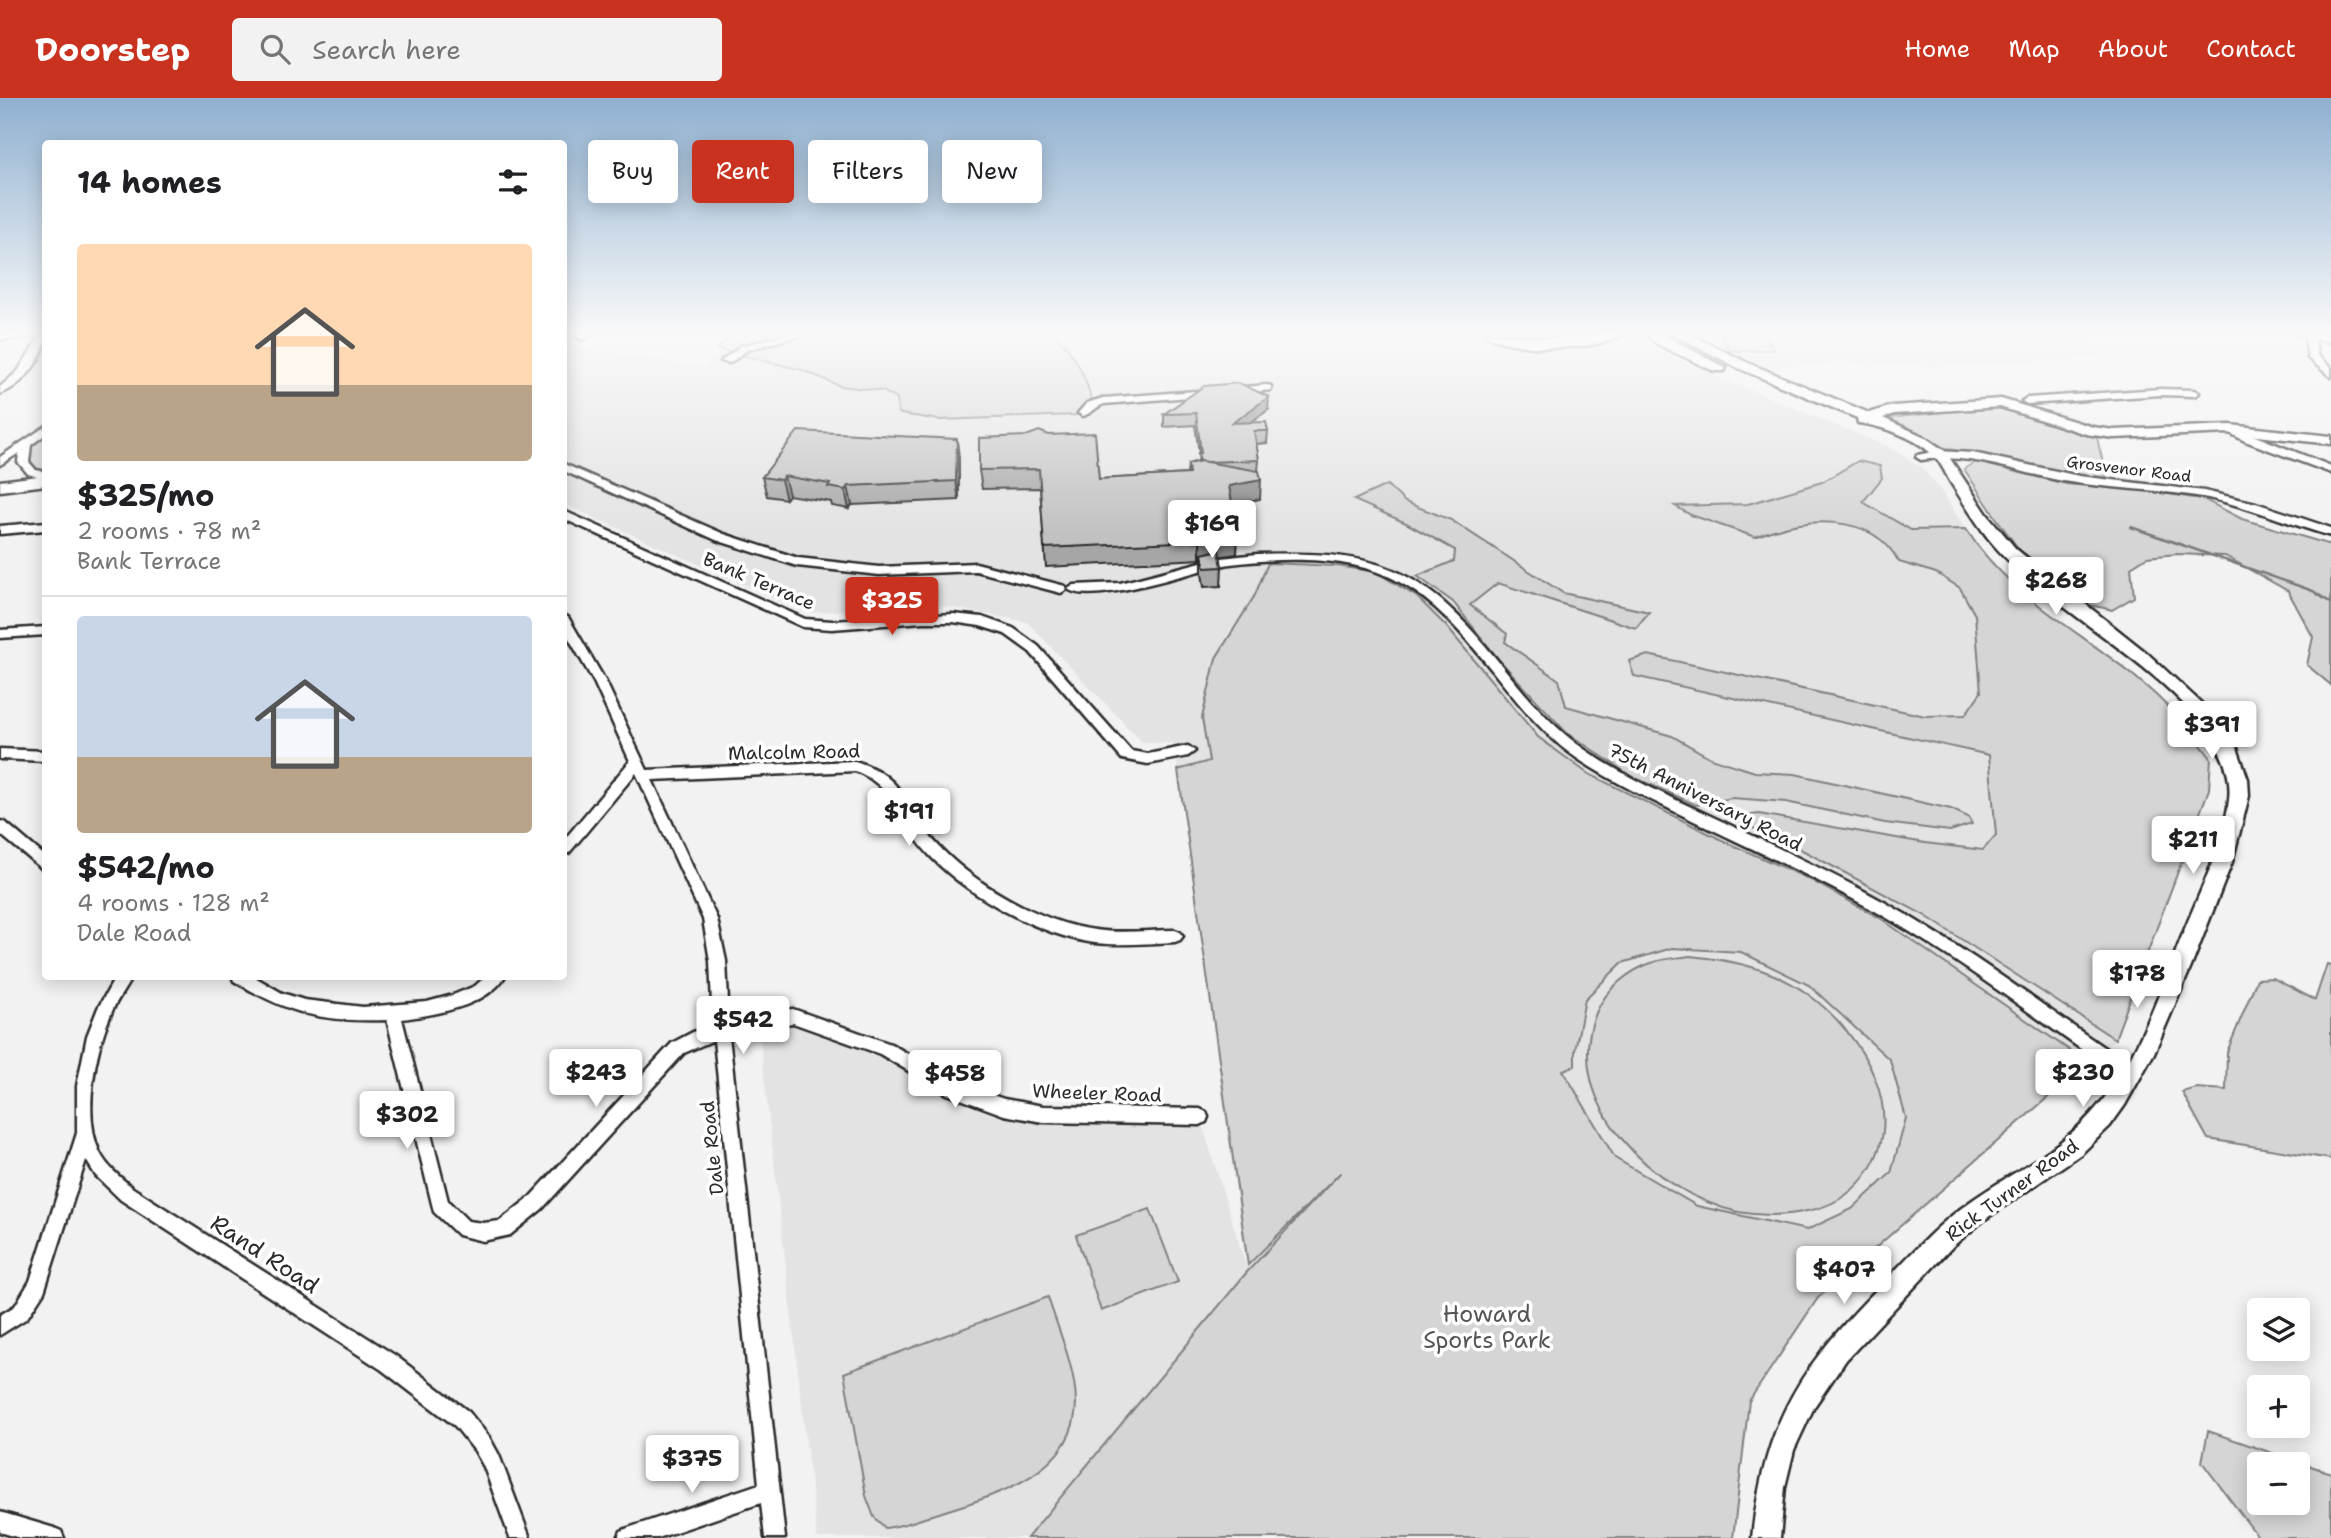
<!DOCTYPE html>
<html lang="en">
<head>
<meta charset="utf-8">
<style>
	:root { --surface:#fff; --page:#f2f2f2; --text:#202124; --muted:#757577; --line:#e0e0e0; --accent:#c8321e }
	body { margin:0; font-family:"Shantell Sans",sans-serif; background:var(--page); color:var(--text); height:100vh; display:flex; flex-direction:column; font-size:26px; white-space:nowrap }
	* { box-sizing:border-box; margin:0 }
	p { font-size:23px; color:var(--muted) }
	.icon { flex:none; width:38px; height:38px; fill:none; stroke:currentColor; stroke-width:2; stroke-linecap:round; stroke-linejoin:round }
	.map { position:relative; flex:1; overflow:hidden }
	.panel { position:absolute; left:42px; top:42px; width:525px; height:840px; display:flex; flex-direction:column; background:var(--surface); border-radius:7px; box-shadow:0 4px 18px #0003 }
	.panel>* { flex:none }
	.guide { position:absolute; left:588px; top:42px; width:665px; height:63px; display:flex; gap:14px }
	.tools { position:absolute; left:2247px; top:1200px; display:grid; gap:14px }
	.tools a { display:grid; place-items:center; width:63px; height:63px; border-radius:7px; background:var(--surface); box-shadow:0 4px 18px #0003; font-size:35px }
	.price { position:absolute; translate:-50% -60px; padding:0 16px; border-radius:7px; background:#fff; color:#222; font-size:23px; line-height:46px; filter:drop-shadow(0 2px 4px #0008) }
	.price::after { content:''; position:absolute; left:50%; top:42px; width:21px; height:16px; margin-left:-10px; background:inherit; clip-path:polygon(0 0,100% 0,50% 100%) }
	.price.active { background:var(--accent); color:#fff }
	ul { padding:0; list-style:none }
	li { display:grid; align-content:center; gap:14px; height:371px; padding:0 35px }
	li+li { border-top:2px solid var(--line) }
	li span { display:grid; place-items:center; height:217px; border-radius:7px; color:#555 }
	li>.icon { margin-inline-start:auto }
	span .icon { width:126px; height:126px; fill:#fffc; stroke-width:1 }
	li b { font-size:30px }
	h2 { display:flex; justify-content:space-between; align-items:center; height:84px; padding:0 35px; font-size:30px }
	.chip { padding:0 24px; border-radius:7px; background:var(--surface); box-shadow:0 4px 18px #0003; font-size:24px; line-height:63px }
	.chip.active { background:var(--accent); color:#fff }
	header { display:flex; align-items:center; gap:42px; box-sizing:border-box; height:98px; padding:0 35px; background:var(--accent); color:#fff }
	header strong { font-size:33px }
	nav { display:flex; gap:38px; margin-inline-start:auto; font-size:24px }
	.search { width:490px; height:63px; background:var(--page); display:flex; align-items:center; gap:18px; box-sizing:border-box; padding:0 24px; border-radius:7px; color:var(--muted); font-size:26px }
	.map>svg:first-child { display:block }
	.built { fill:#e3e3e3 }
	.green { fill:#d5d5d5; stroke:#808080; stroke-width:2; fill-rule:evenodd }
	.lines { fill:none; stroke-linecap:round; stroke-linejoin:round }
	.stream { stroke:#787878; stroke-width:2.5 }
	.street-casing { stroke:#2b2b2b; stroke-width:5 }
	.secondary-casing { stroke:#2b2b2b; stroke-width:5 }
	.street { fill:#fff; fill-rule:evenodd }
	.secondary { fill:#fff; fill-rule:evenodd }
	.wall { fill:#a6a6a6; stroke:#2b2b2b; stroke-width:2 }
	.shaded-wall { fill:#878787; stroke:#2b2b2b; stroke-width:2 }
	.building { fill:#c1c1c1; stroke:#2b2b2b; stroke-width:2 }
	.labels { text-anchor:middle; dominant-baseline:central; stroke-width:7; stroke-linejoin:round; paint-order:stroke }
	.far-street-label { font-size:16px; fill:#2b2b2b; stroke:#fff }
	.street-label { font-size:19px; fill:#2b2b2b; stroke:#fff }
	.near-street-label { font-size:23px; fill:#2b2b2b; stroke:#fff }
	.near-park-label { font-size:23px; fill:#565656; stroke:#fff }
</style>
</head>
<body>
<header>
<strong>Doorstep</strong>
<div class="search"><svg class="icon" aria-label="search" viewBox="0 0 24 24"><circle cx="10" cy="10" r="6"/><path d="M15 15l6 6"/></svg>Search here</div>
<nav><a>Home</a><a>Map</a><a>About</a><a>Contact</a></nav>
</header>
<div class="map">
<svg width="2331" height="1440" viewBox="0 0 2331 1440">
	<rect width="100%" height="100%" fill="#f2f2f2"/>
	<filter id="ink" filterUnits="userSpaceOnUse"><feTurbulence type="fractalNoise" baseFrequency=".0143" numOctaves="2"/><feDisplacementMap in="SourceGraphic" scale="14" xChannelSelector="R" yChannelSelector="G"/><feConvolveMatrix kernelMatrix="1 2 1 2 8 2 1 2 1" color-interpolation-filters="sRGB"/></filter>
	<g filter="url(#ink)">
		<g class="built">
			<polygon points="742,235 1637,235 1662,255 1891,350 1922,370 1942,394 1977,450 2032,503 2133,577 2179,617 2211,660 2209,691 2115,941 1818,1200 1749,1303 1733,1440 817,1440 758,925 796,917 1004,1009 1200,1019 1246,1168 1174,645 1143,645 1027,524 931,506 807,515 564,406 564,247 703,269"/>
			<polygon points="1686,235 2081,235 2106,259 1974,268 1864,268 1845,262 1831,266 1768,269 1740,262"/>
		</g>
		<g class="green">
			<path d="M736,235h318c23,23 33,46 40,77l-18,5 -136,5 -39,-6 -3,-2 -1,-13 -14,-8 -43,-5 -38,-16 -86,-21z"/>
			<polygon points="1720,235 1764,235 1774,252 1730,253"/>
			<polygon points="1998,308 2096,336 2107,381 2079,379 1945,350 1890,324 1890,320"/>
			<polygon points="45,334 45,373 31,369 24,359 31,345"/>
			<path d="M1858,363l22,5 2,12 -19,24 48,28 55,-1c41,65 111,100 168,147 33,27 52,49 77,82l-2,31 -94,250 -191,-124 -120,-64 -74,-33 29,-4 166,29 58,7 13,-15 -7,-80 -355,-79 -5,-15 19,-6 277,61 40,-1 16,-23 -6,-77 -15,-27 -24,-15 -37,-11c-27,-51 -97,-45 -144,-25l-64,-22 -16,-9 73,-2 74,-22z"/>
			<path d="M1976,364l90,22 92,8 47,8 37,19 89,26v140l-24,-20 6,-28 -25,-46 -63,-35 -48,-2 -30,3 -16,10 3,30 -22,13c-10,-3 -23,-4 -32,-8 -52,-26 -85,-87 -116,-133z"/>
			<polygon points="1387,387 1405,404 1451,422 1563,495 1649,514 1636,530 1498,485 1470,507 1507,536 1505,544 1559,582 1566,608 1672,638 1711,660 1755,674 1795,676 1951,711 1968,719 1972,726 1950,733 1885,725 1786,704 1732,700 1696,707 1631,678 1566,634 1501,564 1453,504 1417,478 1454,463 1455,452 1406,425 1354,402"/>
			<path d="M1268,465l69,3 39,6 41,25 29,29 92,111 49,36 143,71 79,35 71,39 189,132 9,21 -260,227 -69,103 -16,137h-706l220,-266 94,-100 -93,93 -70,-495 31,-9 -7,-43 14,-60 39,-63zM1672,850l69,4 68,33 81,75 16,58 -15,55 -39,36 -45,21 -110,-24 -82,-48 -52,-88 12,-4v-15l10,-52 37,-36z"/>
			<path d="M1690,858c43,4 84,13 119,39 54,40 103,120 55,182 -14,18 -34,30 -57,34 -23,5 -46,5 -69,1 -82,-18 -179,-109 -142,-199 10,-24 33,-43 58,-51 11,-4 25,-4 36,-6z"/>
			<polygon points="2327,866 2331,867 2331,1061 2208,1041 2182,994 2196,990 2226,992 2227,954 2257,881 2273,880 2315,902"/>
			<polygon points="1150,1111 1178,1184 1101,1213 1076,1137"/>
			<path d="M1048,1199c10,33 27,69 28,104 1,71 -79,94 -134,111 -19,6 -37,14 -57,16l-11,-11 -8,-21 -22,-123z"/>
			<path d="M2208,1333l123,42v65h-72l-57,-76zM2259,1367h39v38h-39z"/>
		</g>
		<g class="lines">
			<polyline class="stream" points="2131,429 2313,493 2331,505"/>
			<g class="street-casing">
				<g id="street">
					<path d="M14,235h32c0,24 -23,53 -46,61v-7l18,-16 22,-35 -40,4v-6z"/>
					<polygon points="793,235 809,235 747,252 730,265 721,263 741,248"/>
					<polygon points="2297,235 2315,235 2331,238 2331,244 2315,241 2317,257 2331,270 2331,279 2308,260 2305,239"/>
					<polygon points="1267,287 1271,288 1271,292 1233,296 1228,293 1233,290"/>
					<polygon points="2160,291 2194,292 2199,295 2194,298 2160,297 2027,306 2022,303 2027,300"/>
					<path d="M1210,292l5,3 -1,2 -110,9c-8,3 -14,10 -21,12l-5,-3 9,-10 16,-5z"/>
					<polygon points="46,328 46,336 31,347 29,364 36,372 46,374 46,381 28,376 18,364 19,355 0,367 0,359"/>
					<polygon points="2230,328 2331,368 2331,375 2245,343 2226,333 2226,329"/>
					<path d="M1938,353l35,2 106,23 125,15 52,12 75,25v8c-42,-12 -81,-29 -123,-38 -48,-9 -97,-9 -145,-17 -48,-9 -92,-29 -142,-21l-5,-3 1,-2z"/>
					<polygon points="564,366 724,436 798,460 879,469 976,465 1065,488 1067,491 1061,495 976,473 879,477 797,468 716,442 564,373"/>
					<polygon points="564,413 805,521 832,523 953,516 982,519 1013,530 1038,548 1131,653 1148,656 1188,648 1195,653 1188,658 1148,666 1122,661 1030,554 1005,536 980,528 953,524 923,524 832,531 803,529 564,421"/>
					<polygon points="46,424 46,432 0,436 0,428"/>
					<path d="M1257,456c47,-1 101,-2 145,20 77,39 112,127 182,175 36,25 77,44 116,62 55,26 109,51 162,79 97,51 184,119 275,180l2,5 -2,5 -6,2 -6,-2c-89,-61 -176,-130 -272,-181 -52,-28 -107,-53 -161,-79 -38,-19 -78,-37 -114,-61 -72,-49 -106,-140 -184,-180 -48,-24 -113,-21 -164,-15 -33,5 -139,43 -162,25l6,-4 46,-2 93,-24z"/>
					<path d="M564,518l4,1 38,65 41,88 208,-9c51,16 49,45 80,81 35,40 107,82 160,88 27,4 54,0 80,0l5,2 3,4 -3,4 -5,2c-27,1 -54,4 -80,1 -56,-7 -135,-51 -171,-94 -23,-28 -32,-65 -69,-78l-203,9 65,139 9,42 3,61 31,-9 33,-4 98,35 67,39 46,16 39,7 157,3 6,3 2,5 -2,5 -6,3 -157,-3 -39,-7 -57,-21 -67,-40 -87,-31 -33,4 -31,9 56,502h-20l-4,-35 -103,35h-40l3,-7 7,-3 131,-44 -45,-444 -30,13 -142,156 -32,26 -27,6 -25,-6 -24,-23 -47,-192c-66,2 -97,-6 -153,-39l-2,-5h21l29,17 22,7 59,7 64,-5 26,-7 22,-9 11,-10h19c-17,30 -71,39 -103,43l46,182 20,20 15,2 17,-2 30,-24 142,-154 21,-11 20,-6 -3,-65 -7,-42 -67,-146 -67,80 -5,1v-14l66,-79 -36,-79 -30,-52z"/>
					<polygon points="46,529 46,537 0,540 0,532"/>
					<polygon points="0,651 46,653 46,663 0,661"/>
					<polygon points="0,723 5,724 46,759 46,774 0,736"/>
					<path d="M116,878h16c-6,13 -16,24 -21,38 -16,36 -29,102 -11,139 7,14 21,25 33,35l263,168 73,56 20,25 10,18 31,83h-20l-26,-71 -9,-16 -20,-25 -73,-56 -261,-170 -25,-24 -10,-16 -42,132 -17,26 -27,17v-20l15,-9 15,-25 47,-148v-47l10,-50 11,-28z"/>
					<polygon points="0,1414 54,1430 61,1433 64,1440 20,1440 0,1434"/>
				</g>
			</g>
			<g class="secondary-casing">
				<g id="secondary">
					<polygon points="572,235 586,235 589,238 582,242"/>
					<path d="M1484,235l70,6 49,-6h22c-23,19 -118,20 -141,0z"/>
					<polygon points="1645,235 1660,235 1726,270 1724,273 1714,273 1657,246"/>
					<path d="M1671,235h16l61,30 121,50 23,-7 109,-7 92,28 21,3 116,-5 101,11v8l-101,-11 -116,5 -28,-4 -86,-27 -106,7 -11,4 40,18 22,15 42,63 29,35 131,104 65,60 25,35 11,31 1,17 -17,66 -41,105 -37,86 -29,52 -15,21 -29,28 -97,66 -31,26 -107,114 -32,47 -20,43 -9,37 -5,51h-28c13,-122 51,-174 135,-259 25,-26 50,-54 80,-75 42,-30 90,-52 124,-90 46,-50 68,-121 93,-183 17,-42 39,-85 45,-131 2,-17 -2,-34 -10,-49 -29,-58 -111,-109 -161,-149 -25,-19 -50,-39 -70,-64 -13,-17 -25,-36 -37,-55 -5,-8 -8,-17 -15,-25 -18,-20 -53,-32 -78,-35l-1,-5 -119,-50z"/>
					<polygon points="46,377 46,387 0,393 0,383"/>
				</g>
			</g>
			<use href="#street" class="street"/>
			<use href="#secondary" class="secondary"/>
		</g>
		<g class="wall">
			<polygon points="1268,312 1250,325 1268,333 1267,345 1256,346 1259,362 1258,373 1260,401 1232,406 1237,456 1220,458 1222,469 1221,488 1204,489 1202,475 1202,461 1046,469 1040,390 982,391 979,372 979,340 1099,381 1187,376 1188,366 1198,363 1199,355 1195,327 1164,329 1164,316"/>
			<polygon points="959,360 959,402 852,407 849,411 832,408 831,404 789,397 786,401 767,398 762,379"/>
		</g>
		<g class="shaded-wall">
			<polygon points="1269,299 1268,312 1231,338 1232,325"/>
			<polygon points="957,341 959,360 959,402 956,383"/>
			<polygon points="784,378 789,397 786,401 781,382"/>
			<polygon points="1261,382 1260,401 1228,406 1229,388"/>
			<polygon points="848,388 852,407 849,411 845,392"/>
			<polygon points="1238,437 1237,456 1203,461 1202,456 1202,461 1200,462 1200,443"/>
		</g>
		<g class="building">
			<polygon points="1239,285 1269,299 1232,325 1266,324 1268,333 1254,333 1259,362 1208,364 1200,363 1198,355 1201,355 1196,315 1164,316 1204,288"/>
			<polygon points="798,333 957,341 956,383 848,388 845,392 828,389 830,386 784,378 781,382 762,379"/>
			<polygon points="1039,333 1049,337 1095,335 1099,381 1189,376 1188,366 1201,363 1259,373 1261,382 1229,388 1238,437 1200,443 1044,450 1039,371 979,372 979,340 1026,338"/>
			<polygon points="1219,452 1222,469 1205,470 1202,456"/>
		</g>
	</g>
	<linearGradient id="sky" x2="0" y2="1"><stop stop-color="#8fb0d0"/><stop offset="0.54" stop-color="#f9f9f9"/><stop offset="1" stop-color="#f9f9f9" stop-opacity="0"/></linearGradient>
	<rect width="2331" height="436" fill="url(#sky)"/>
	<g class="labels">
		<g class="far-street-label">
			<text transform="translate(2129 371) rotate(7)">Grosvenor Road</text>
		</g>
		<g class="street-label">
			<text transform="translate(759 483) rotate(23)">Bank Terrace</text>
			<text transform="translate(794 654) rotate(-1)">Malcolm Road</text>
			<text transform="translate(1705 699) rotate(27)">75th Anniversary Road</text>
			<text transform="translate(1097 995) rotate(2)">Wheeler Road</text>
			<text transform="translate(712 1050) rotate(-96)">Dale Road</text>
			<text transform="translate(2012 1092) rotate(-36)">Rick Turner Road</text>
		</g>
		<g class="near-street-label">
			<text transform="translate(265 1156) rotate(33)">Rand Road</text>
		</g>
		<g class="near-park-label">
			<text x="1487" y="1216">Howard<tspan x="1487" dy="26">Sports Park</tspan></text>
		</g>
	</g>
</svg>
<div class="tools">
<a><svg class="icon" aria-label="layers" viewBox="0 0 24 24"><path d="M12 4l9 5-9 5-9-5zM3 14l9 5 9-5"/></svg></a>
<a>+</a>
<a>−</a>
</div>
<b class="price" style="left:1212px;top:462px">$169</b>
<b class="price" style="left:2056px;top:519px">$268</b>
<b class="price active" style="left:892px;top:539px">$325</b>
<b class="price" style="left:2212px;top:663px">$391</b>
<b class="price" style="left:909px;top:750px">$191</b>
<b class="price" style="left:2193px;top:778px">$211</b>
<b class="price" style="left:2137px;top:912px">$178</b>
<b class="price" style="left:743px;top:958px">$542</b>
<b class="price" style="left:596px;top:1011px">$243</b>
<b class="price" style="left:2083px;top:1011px">$230</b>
<b class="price" style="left:955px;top:1012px">$458</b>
<b class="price" style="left:407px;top:1053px">$302</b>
<b class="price" style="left:1844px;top:1208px">$407</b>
<b class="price" style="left:692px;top:1397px">$375</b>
<div class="guide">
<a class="chip">Buy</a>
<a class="chip active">Rent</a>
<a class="chip">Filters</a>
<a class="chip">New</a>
</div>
<section class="panel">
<h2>14 homes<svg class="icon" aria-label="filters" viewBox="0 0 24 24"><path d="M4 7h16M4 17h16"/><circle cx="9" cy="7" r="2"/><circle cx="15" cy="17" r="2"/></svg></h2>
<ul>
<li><span style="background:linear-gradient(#ffd9b3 65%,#b9a48a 0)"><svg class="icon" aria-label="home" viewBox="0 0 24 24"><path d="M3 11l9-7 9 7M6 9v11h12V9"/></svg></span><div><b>$325/mo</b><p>2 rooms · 78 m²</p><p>Bank Terrace</p></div></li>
<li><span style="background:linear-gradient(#c9d6e8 65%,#b9a48a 0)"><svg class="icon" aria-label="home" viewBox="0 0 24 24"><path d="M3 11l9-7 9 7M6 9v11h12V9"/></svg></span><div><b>$542/mo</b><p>4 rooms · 128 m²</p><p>Dale Road</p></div></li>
</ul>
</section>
</div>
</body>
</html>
